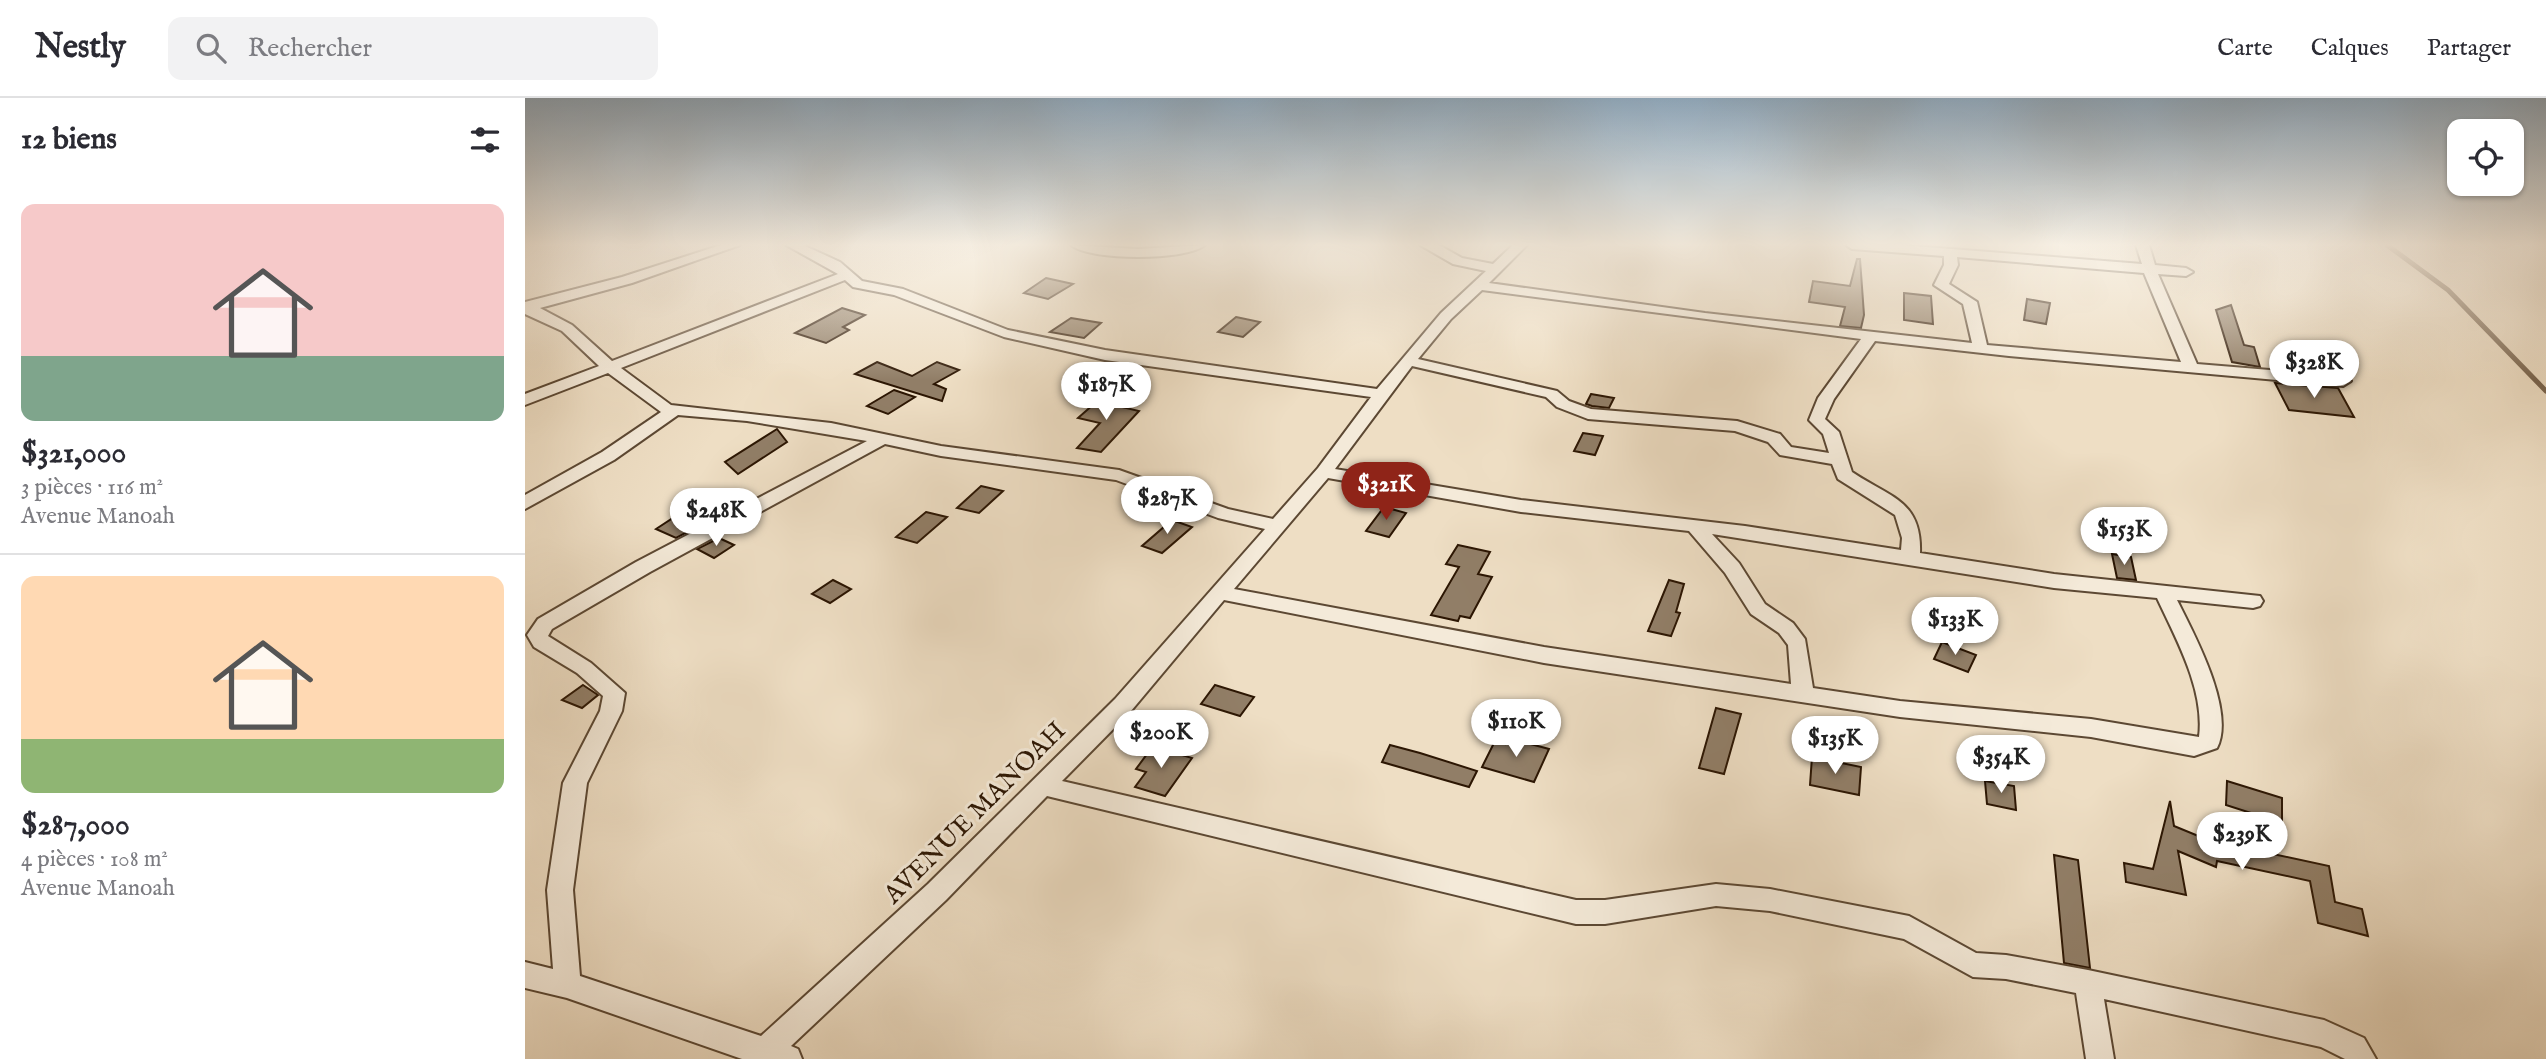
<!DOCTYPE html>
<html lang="fr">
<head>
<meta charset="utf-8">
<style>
	:root { --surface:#fff; --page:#f2f2f3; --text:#2b2b33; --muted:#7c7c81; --line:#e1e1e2; --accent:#8f2418 }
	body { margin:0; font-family:"IM FELL English",serif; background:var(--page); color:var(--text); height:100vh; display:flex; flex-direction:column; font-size:26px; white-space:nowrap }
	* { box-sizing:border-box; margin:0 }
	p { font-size:23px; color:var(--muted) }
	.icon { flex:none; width:38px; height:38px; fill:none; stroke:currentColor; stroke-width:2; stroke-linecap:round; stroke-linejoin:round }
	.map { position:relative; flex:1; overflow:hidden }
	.drawer { display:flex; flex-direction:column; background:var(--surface); width:525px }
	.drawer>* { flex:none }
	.buttons { position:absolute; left:1922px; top:21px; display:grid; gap:14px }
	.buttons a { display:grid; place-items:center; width:77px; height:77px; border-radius:14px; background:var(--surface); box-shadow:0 2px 5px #0004; font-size:35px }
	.price { position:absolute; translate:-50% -60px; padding:0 16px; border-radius:24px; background:#fff; color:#222; font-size:23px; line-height:46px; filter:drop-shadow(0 2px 4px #0008) }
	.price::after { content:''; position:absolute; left:50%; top:42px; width:21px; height:16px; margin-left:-10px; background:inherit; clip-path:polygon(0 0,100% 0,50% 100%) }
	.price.active { background:var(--accent); color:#fff }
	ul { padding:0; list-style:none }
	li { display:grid; align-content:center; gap:14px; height:371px; padding:0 21px }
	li+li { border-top:2px solid var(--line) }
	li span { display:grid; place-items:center; height:217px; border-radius:14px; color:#555 }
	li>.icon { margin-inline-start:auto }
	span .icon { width:126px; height:126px; fill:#fffc; stroke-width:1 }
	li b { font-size:30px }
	h2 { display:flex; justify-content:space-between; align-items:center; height:84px; padding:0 21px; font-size:30px }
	header { display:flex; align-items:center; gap:42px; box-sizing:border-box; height:98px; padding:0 35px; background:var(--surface); border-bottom:2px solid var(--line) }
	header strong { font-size:33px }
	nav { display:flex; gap:38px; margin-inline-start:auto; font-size:24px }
	.search { width:490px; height:63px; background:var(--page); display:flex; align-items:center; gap:18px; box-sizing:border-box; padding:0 24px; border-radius:14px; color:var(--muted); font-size:26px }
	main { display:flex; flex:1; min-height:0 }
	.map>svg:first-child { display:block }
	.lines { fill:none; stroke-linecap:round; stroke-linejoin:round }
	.stream { stroke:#79654f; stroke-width:5 }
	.building { fill:#917e67; stroke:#2c1603; stroke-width:2 }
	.street-casing { stroke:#5c4833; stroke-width:4 }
	.street { fill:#f4ead9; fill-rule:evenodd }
	.labels { text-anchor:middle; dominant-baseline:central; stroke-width:6; stroke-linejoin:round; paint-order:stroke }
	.street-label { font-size:26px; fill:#2c1603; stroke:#f4ead9 }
</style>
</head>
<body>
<header>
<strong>Nestly</strong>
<div class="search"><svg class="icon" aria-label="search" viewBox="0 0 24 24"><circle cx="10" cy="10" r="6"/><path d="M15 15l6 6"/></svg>Rechercher</div>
<nav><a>Carte</a><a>Calques</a><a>Partager</a></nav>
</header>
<main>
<section class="drawer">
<h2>12 biens<svg class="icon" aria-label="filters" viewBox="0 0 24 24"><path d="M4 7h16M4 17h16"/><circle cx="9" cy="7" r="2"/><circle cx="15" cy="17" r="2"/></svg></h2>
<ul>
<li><span style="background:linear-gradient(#f6c9c9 70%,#7fa58c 0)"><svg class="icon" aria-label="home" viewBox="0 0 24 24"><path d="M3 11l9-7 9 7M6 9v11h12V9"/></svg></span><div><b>$321,000</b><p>3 pièces · 116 m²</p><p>Avenue Manoah</p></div></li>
<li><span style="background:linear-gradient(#ffd9b3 75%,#8fb573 0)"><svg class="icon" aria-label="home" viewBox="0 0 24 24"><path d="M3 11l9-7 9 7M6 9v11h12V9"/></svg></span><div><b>$287,000</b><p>4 pièces · 108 m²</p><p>Avenue Manoah</p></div></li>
</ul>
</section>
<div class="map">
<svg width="2021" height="961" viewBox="0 0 2021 961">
	<rect width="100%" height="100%" fill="#eedec4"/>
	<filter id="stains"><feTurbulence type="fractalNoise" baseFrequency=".00286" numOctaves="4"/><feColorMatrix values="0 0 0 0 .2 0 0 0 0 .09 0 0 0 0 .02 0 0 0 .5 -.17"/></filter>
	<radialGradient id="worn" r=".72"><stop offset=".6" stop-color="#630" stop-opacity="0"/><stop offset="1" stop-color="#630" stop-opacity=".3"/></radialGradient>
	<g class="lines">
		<polyline class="stream" points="1862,147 1923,192 2021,293"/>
	</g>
	<g class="building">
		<polygon points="1332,161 1335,161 1339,217 1336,230 1315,228 1320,209 1284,204 1288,183 1325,188"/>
		<polygon points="521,180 548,186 523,201 499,195"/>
		<polygon points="1379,195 1406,198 1408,226 1379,222"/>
		<polygon points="1502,201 1525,205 1521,226 1499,222"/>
		<polygon points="1706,207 1719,247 1729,249 1735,269 1707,264 1691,212"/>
		<polygon points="317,210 340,217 318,229 324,232 301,245 270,235"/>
		<polygon points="711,219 735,224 718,239 693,234"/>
		<polygon points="546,220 576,225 559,240 525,234"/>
		<polygon points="352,264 387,278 412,264 434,272 409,286 421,291 417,303 330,276"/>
		<polygon points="1750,285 1813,290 1829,319 1764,312"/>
		<polygon points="369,292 390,299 363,316 342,308"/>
		<polygon points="1066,296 1089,300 1084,310 1067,308 1061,306"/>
		<polygon points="578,298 603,304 597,309 614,313 576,354 552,350 575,325 553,320"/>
		<polygon points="252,331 262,344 213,376 200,364"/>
		<polygon points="1058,335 1078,338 1070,357 1049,353"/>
		<polygon points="456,388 478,393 454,415 432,410"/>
		<polygon points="859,409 881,415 864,439 841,433"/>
		<polygon points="401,414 422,419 392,445 371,439"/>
		<polygon points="151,418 172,429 151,440 131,431"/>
		<polygon points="647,422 667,429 637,455 617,448"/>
		<polygon points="194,440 209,447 189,460 172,451"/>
		<polygon points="933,447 965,454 953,476 967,479 945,520 935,518 933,523 906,517 934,469 921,466"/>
		<polygon points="1587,456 1606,459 1611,482 1592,480"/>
		<polygon points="308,482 326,491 305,505 287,496"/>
		<polygon points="1144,482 1159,486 1151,514 1155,515 1146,538 1123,533"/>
		<polygon points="1417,544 1451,557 1443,574 1409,561"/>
		<polygon points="58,587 73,597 57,610 37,602"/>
		<polygon points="690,587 729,599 715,618 676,606"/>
		<polygon points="1191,610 1216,616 1199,676 1174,670"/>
		<polygon points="983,640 1024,651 1009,684 957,669 970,643 980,646"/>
		<polygon points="865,647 895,655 952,673 944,689 857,664"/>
		<polygon points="628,648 667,660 640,698 610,689 621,674 611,671"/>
		<polygon points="1287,659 1336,669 1334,697 1285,687"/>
		<polygon points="1460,683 1489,688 1491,712 1462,706"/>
		<polygon points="1702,683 1757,700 1757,725 1701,707"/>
		<polygon points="1645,703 1649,728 1683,742 1804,768 1810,804 1837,811 1843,838 1793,825 1785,783 1692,763 1691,769 1653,753 1661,797 1601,784 1599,765 1628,771"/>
		<polygon points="1529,757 1553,762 1565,870 1539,865"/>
	</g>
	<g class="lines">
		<g class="street-casing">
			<g id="street">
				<path d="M196,147h19l-108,38 -92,25 32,17 40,36 226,-87 -52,-29h17l37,17 22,19 41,8 105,41 97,20 272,39 64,-76 45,-42 -33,-7 -33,-19h19l23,13 31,6 20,-19h14l-38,38 216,30 267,30 -9,-39 -29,-19 10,-20v-9l-92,-7 -6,-4h55l241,19 -6,-19h13l6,20 31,3 7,4 -7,4 -28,-2 39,90 146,12 8,5 -8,5 -334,-30 -134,-15 -41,58 -9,20 14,13 13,40c37,25 70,28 68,81l134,21 206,22 3,5 -3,5 -7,2 -76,-8c17,34 59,111 40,148l-23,8 -103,-19 -191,-20 -356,-54 -320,-63 -93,111 -69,70 514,119h29l111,-16 54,5 139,27 67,37 30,2 82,15 236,50 40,18 12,21h-31l-24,-12 -217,-48 10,60h-28l-10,-66 -70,-14 -33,-2 -69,-38 -134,-28 -54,-5 -111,18h-29l-529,-128 -101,104 -155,146 7,3 4,10h-60l-175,-61 -42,-10v-26l28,7 -6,-79 16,-107 37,-72 3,-15 -26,-23 -43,-26 -7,-12 11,-16 98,-57 231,-121 -120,-20 -69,-6 -64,45 -89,49v-14l77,-43 59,-40 -53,-39 -83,32v-11l74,-28 -37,-35 -37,-17v-12l97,-25zM1432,159l187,16 37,89 -194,-17 -10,-43 -28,-18 9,-19zM320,182l8,7 41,8 110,42 101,23 266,37 -53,71 -45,51 -45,-10 -109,-39 -178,-24 -110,-23 -160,-18 -50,-37zM957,192l379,49 -43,59 -9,22 14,14 6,19 -38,-6 -11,-13 -43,-13 -146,-12 -22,-8 -12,-10 -139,-32 33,-40zM887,268l134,31 11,10 31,12 147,12 33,11 12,13 52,9 6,15 57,36 7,23 -1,12 -156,-24 -224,-26 -186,-31zM360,346l56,12 175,24 102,38 47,11 -150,170 -187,185 -167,152 -181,-60 -7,-86 14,-107 35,-72 3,-18 -34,-30 -43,-27 4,-7 98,-57zM803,380l193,34 168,19 36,42 26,41 28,19 9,12 3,39 -247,-37 -310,-58zM1187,436l342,54 103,10c19,41 48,92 42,139l-108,-18 -191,-18 -87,-13 -8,-49 -12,-16 -28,-19 -26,-41z"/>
				<path d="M546,147l67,4 67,-4c-19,16 -115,16 -134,0z"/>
			</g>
		</g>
		<use href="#street" class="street"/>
	</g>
	<linearGradient id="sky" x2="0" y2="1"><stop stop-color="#90aabf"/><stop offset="0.52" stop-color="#f7f0e4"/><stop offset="1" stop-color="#f7f0e4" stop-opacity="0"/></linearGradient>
	<rect width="2021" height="282" fill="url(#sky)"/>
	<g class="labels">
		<g class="street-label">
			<text transform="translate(450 715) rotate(-45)">AVENUE MANOAH</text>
		</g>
	</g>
	<rect width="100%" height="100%" filter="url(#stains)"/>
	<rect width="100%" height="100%" fill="url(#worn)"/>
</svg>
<div class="buttons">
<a><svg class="icon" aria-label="locate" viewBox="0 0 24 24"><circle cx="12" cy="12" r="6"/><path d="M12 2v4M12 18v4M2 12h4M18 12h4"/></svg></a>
</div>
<b class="price" style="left:1789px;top:302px">$328K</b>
<b class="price" style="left:581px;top:324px">$187K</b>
<b class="price active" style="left:861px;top:424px">$321K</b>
<b class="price" style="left:642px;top:438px">$287K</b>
<b class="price" style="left:191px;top:450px">$248K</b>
<b class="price" style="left:1599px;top:469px">$153K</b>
<b class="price" style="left:1430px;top:559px">$133K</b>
<b class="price" style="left:991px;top:661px">$110K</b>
<b class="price" style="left:636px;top:672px">$200K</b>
<b class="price" style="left:1310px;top:678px">$135K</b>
<b class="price" style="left:1476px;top:697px">$354K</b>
<b class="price" style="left:1717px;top:774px">$239K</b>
</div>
</main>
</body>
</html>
